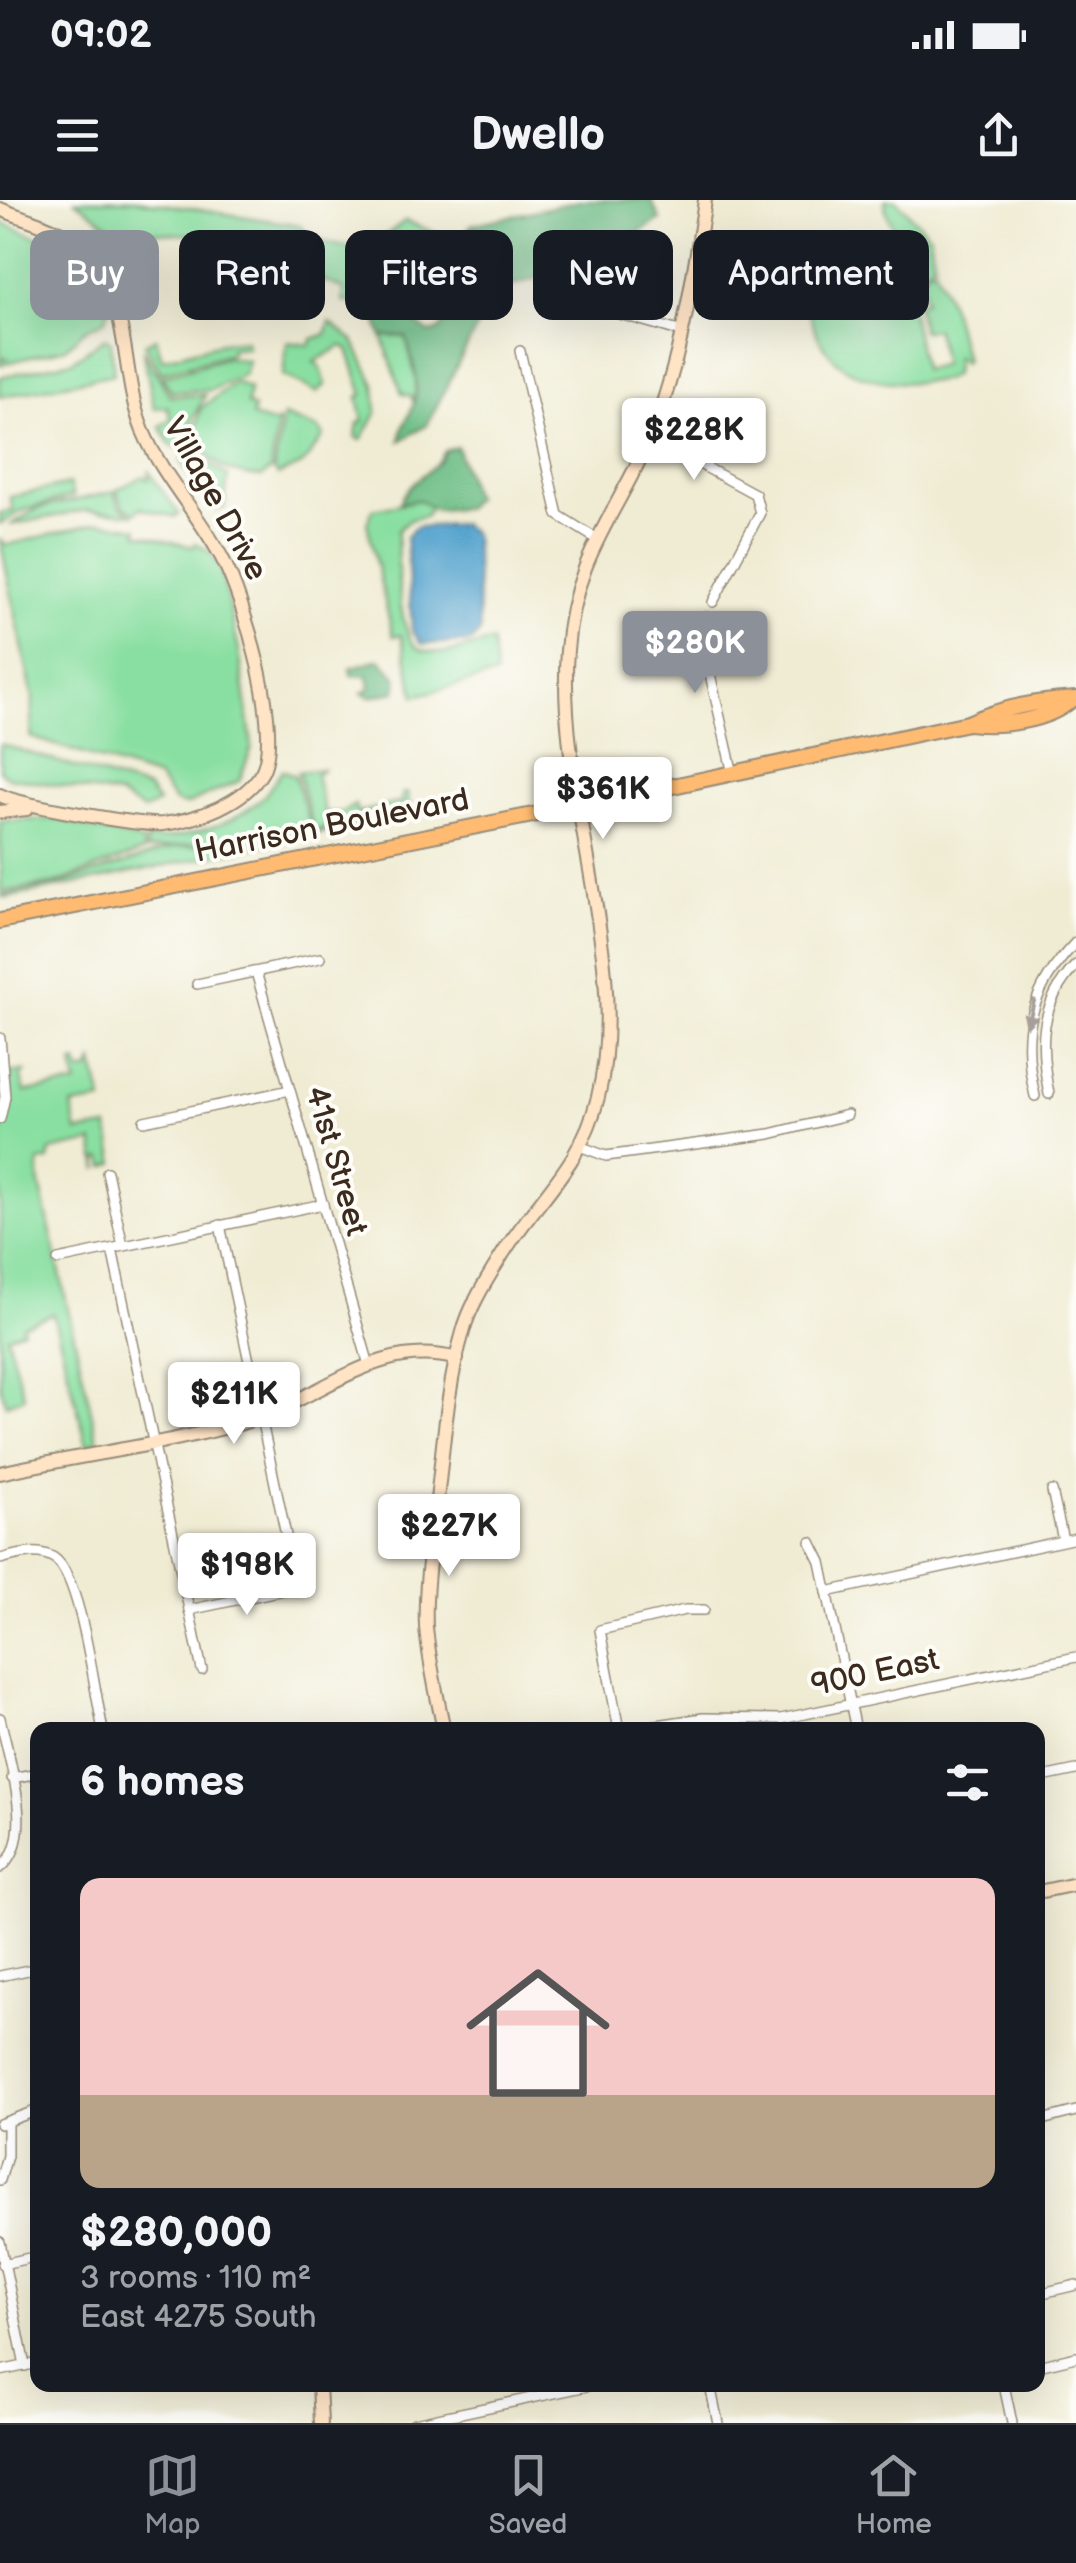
<!DOCTYPE html>
<html lang="en">
<head>
<meta charset="utf-8">
<style>
	:root { --surface:#171b24; --page:#20242c; --text:#f1f3f6; --muted:#9ea1a6; --line:#363941; --accent:#8c9099 }
	body { margin:0; font-family:"Balsamiq Sans",sans-serif; background:var(--page); color:var(--text); height:100vh; display:flex; flex-direction:column; font-size:38px; white-space:nowrap }
	* { box-sizing:border-box; margin:0 }
	p { font-size:32px; color:var(--muted) }
	.icon { flex:none; width:55px; height:55px; fill:none; stroke:currentColor; stroke-width:2; stroke-linecap:round; stroke-linejoin:round }
	.map { position:relative; flex:1; overflow:hidden }
	.details { position:absolute; left:30px; top:1522px; width:1015px; height:670px; display:flex; flex-direction:column; background:var(--surface); border-radius:20px; box-shadow:0 10px 40px #0002 }
	.details>* { flex:none }
	.guide { position:absolute; left:30px; top:30px; width:1018px; height:90px; display:flex; gap:20px }
	.price { position:absolute; translate:-50% -85px; padding:0 22px; border-radius:10px; background:#fff; color:#222; font-size:32px; line-height:65px; filter:drop-shadow(0 2px 5px #0008) }
	.price::after { content:''; position:absolute; left:50%; top:60px; width:30px; height:22px; margin-left:-15px; background:inherit; clip-path:polygon(0 0,100% 0,50% 100%) }
	.price.on { background:var(--accent); color:#fff }
	ul { padding:0; list-style:none }
	li { display:grid; align-content:center; gap:20px; height:530px; padding:0 50px }
	li span { display:grid; place-items:center; height:310px; border-radius:20px; color:#555 }
	li>.icon { margin-inline-start:auto }
	span .icon { width:180px; height:180px; fill:#fffc; stroke-width:1 }
	li b { font-size:42px }
	h2 { display:flex; justify-content:space-between; align-items:center; height:120px; padding:0 50px; font-size:42px }
	.pill { padding:0 35px; border-radius:20px; background:var(--surface); box-shadow:0 10px 40px #0002; font-size:35px; line-height:90px }
	.pill.on { background:var(--accent); color:#fff }
	.status { display:flex; justify-content:space-between; align-items:center; height:70px; padding:0 50px; background:var(--surface); direction:ltr }
	.status svg { height:28px; fill:currentColor }
	header { display:flex; justify-content:space-between; align-items:center; height:130px; padding:0 50px; background:var(--surface); font-size:45px; font-weight:800 }
	.menu { display:flex; justify-content:space-around; align-items:center; height:140px; border-top:2px solid var(--line); background:var(--surface); font-size:28px; color:var(--muted) }
	.menu a { display:grid; justify-items:center; gap:5px }
	.menu .on { color:var(--accent) }
	.map>svg:first-child { display:block }
	.green { fill:#89dfa1; stroke:#628460; stroke-width:2.5 }
	.forest { fill:#6ebe87; stroke:#547452; stroke-width:2.5 }
	.water { fill:#53a2cd; stroke:#476676; stroke-width:2.5 }
	.lines { fill:none; stroke-linecap:round; stroke-linejoin:round }
	.street-casing { stroke:#968b79; stroke-width:12 }
	.secondary-casing { stroke:#968b79; stroke-width:16 }
	.primary-casing { stroke:#968b79; stroke-width:18 }
	.street { stroke:#fff; stroke-width:9 }
	.secondary { stroke:#ffe4c6; stroke-width:12 }
	.primary { stroke:#ffbb71; stroke-width:14 }
	.oneway { fill:#a79f9a }
	.labels { text-anchor:middle; dominant-baseline:central; stroke-width:8; stroke-linejoin:round; paint-order:stroke }
	.street-label { font-size:32px; fill:#3b2a1e; stroke:#fdfcf7 }
</style>
</head>
<body>
<div class="status"><b>09:02</b><svg viewBox="0 0 49 12"><path d="M0 12V9h3v3zM5 12V6h3v6zM10 12V3h3v9zM15 12V0h3v12zM26 1h20v11H26zM47 4h2v5h-2z"/></svg></div>
<header><svg class="icon" aria-label="menu" viewBox="0 0 24 24"><path d="M4 6h16M4 12h16M4 18h16"/></svg>Dwello<svg class="icon" aria-label="share" viewBox="0 0 24 24"><path d="M12 15V3M7 8l5-5 5 5M5 13v7h14v-7"/></svg></header>
<div class="map">
<svg width="1076" height="2223" viewBox="0 0 1076 2223">
	<rect width="100%" height="100%" fill="#fdfcf7"/>
	<filter id="ink" filterUnits="userSpaceOnUse"><feTurbulence type="fractalNoise" baseFrequency=".01" numOctaves="2"/><feDisplacementMap in="SourceGraphic" scale="20" xChannelSelector="R" yChannelSelector="G"/><feConvolveMatrix kernelMatrix="1 2 1 2 8 2 1 2 1" color-interpolation-filters="sRGB"/></filter>
	<filter id="wash" filterUnits="userSpaceOnUse"><feTurbulence type="fractalNoise" baseFrequency=".0048" numOctaves="4" result="noise"/><feDisplacementMap in="SourceGraphic" scale="40" xChannelSelector="R" yChannelSelector="G"/><feGaussianBlur stdDeviation="2.25" result="paint"/><feColorMatrix in="noise" values="0 0 0 0 0 0 0 0 0 0 0 0 0 0 0 0 0 1.4 0 .05"/><feComposite in="paint" operator="in"/></filter>
	<g filter="url(#wash)">
		<rect width="100%" height="100%" fill="#f0ecd4"/>
		<g class="green">
			<path d="M75,0h61l163,25c16,21 44,21 70,23l36,-27 52,20 -6,16 -43,-6 -40,14 4,37h-29l1,-13 -30,-12v-12l-41,-24 -122,-9 -2,14 -14,1 -22,13 -7,-4 18,-19z"/>
			<path d="M885,0h11l34,36 4,27 -16,15 -12,-8 -20,3 -4,6 -46,9 -11,8 75,-13 7,5 16,82 20,-6 -7,-35 -14,2 -5,-28 8,-2 -4,-21 6,-10 8,-2 18,44 12,48 -2,3 -7,-6 -2,17c-14,11 -21,6 -35,8 -70,5 -109,-26 -114,-98l74,-11 3,-10 11,-4 -3,-12 7,-6c-1,-16 -13,-24 -12,-41z"/>
			<polygon points="0,22 63,47 91,75 109,109 105,120 85,130 65,148 0,165 0,160 7,158 0,156"/>
			<polygon points="330,122 353,140 375,185 377,212 361,240 356,238 358,223 363,222 358,197 363,195 348,149 342,146 314,162 320,166 326,184 317,192 283,175 287,142 310,145 312,139 326,134"/>
			<polygon points="398,134 406,137 416,180 414,204 411,196 402,194 382,136"/>
			<polygon points="105,138 111,142 114,174 0,197 0,177 72,161"/>
			<polygon points="156,138 162,159 224,142 246,141 247,148 231,148 231,153 161,173 145,144"/>
			<polygon points="143,150 170,196 205,195 192,220 193,241 182,247 171,246 160,226 171,220 168,207 154,208"/>
			<polygon points="227,157 248,161 244,174 211,190 172,192 162,177"/>
			<path d="M235,182l14,6 -2,17 7,3 -2,9 24,7 2,-4 -7,50 -9,7c-39,-1 -78,-26 -61,-69z"/>
			<polygon points="283,216 319,229 324,236 302,265 278,275 274,271"/>
			<polygon points="196,246 205,261 228,276 224,308 215,309 181,263 184,251"/>
			<polygon points="149,272 179,314 175,317 140,308 135,313 124,306 116,290 144,276 148,280"/>
			<polygon points="69,284 73,296 22,311 0,324 0,313 13,311 10,297"/>
			<polygon points="114,292 120,306 131,314 88,310 10,325 39,308"/>
			<path d="M419,300l12,7 -6,9 -16,4 -11,10c-1,24 -2,112 24,120 26,8 47,-5 70,-8l4,33 -81,21 -14,-61 -8,1 -26,-113 6,-14z"/>
			<polygon points="101,322 138,328 137,333 193,347 196,343 210,352 221,371 239,450 252,547 239,581 186,605 175,602 158,578 31,537 33,498 0,340 7,345"/>
			<polygon points="0,544 148,589 158,603 144,610 118,595 8,577 0,571"/>
			<polygon points="322,569 316,575 325,613 343,612 355,605 357,613 403,602 402,594 407,593 412,616 314,630 298,572"/>
			<path d="M282,570l13,6 17,54 -165,20 -1,-10c38,-1 91,-16 118,-44 7,-8 12,-18 18,-26z"/>
			<polygon points="56,619 142,641 144,651 56,683 1,692 0,621"/>
			<polygon points="357,626 7,698 0,696 60,684 175,647 273,640"/>
			<polygon points="93,862 103,901 72,906 77,932 108,927 115,963 105,967 103,958 99,959 98,970 93,942 50,951 49,960 39,962 39,980 98,1242 87,1245 53,1114 22,1125 23,1130 7,1136 24,1197 6,1204 0,1186 0,936 10,911 11,872 25,872 21,877 25,892 77,884 73,864 77,863 80,872 90,870"/>
		</g>
		<g class="forest">
			<path d="M583,0h68l9,20 -77,44 -88,27 -68,134 -27,16c2,-17 9,-23 14,-38 7,-19 -3,-47 -8,-66l-24,-1 -10,-29 37,-2 4,16 16,12 9,-2 23,-28 3,-22 -29,-7 -65,12 -3,-20 41,-15 42,6 21,-32z"/>
			<path d="M457,247l17,51 -9,10 -29,2 -17,-10 -19,3c12,-29 37,-30 45,-52z"/>
			<path d="M380,459c10,12 22,16 15,33l-25,5 -8,-4 8,-4 -2,-13 -17,-1 -1,-7z"/>
		</g>
		<polygon class="water" points="461,324 474,334 480,432 470,442 422,444 412,431 406,337 416,327"/>
	</g>
	<g filter="url(#ink)">
		<g class="lines">
			<g class="street-casing">
				<g id="street">
					<polyline points="616,113 679,131"/>
					<polyline points="520,151 558,315 595,338"/>
					<polyline points="650,237 755,294 760,313 713,402"/>
					<polyline points="706,417 701,435 733,574"/>
					<polyline points="256,772 369,1165"/>
					<polyline points="197,784 320,758"/>
					<polyline points="0,838 5,897 0,919"/>
					<path d="M1049,894c-10,-50 -10,-90 27,-129"/>
					<path d="M1035,896c-15,-64 -5,-106 41,-154"/>
					<polyline points="144,921 290,890"/>
					<polyline points="582,947 606,956 770,934 847,915"/>
					<polyline points="107,972 123,1046"/>
					<polyline points="112,1049 202,1470"/>
					<polyline points="58,1060 323,1004"/>
					<polyline points="1052,1291 1063,1340"/>
					<polyline points="811,1342 821,1362 856,1530"/>
					<path d="M0,1359c17,-4 37,-11 54,-1 27,17 41,137 49,172"/>
					<polyline points="827,1392 1076,1338"/>
					<polyline points="189,1410 297,1387 220,1025"/>
					<path d="M0,1518c8,39 38,123 0,150"/>
					<polyline points="619,1530 600,1430 685,1410 704,1410"/>
					<polyline points="624,1530 703,1518 781,1519 1076,1457"/>
					<polyline points="12,1578 38,1573"/>
					<polyline points="1038,1578 1076,1570"/>
					<polyline points="0,1776 38,1768"/>
					<polyline points="1038,1921 1076,1911"/>
					<polyline points="0,1924 38,1910"/>
					<polyline points="0,1980 7,1956 7,1924"/>
					<polyline points="0,2042 25,2166"/>
					<polyline points="3,2064 38,2056"/>
					<polyline points="1038,2094 1076,2085"/>
					<polyline points="1038,2166 1076,2157"/>
					<polyline points="0,2171 38,2163"/>
					<polyline points="710,2185 718,2223"/>
					<polyline points="1004,2185 1012,2223"/>
					<polyline points="414,2223 592,2185"/>
				</g>
			</g>
			<g class="secondary-casing">
				<g id="secondary">
					<path d="M0,9c34,14 67,19 92,49 40,50 28,117 51,173 20,47 57,84 80,129 21,40 60,172 39,212 -17,31 -66,48 -99,52 -22,2 -145,-19 -163,-29"/>
					<polyline points="0,612 27,609"/>
					<path d="M0,1273c80,-18 163,-28 242,-50 75,-21 133,-86 215,-64"/>
					<path d="M444,1530c-7,-34 -15,-68 -18,-103 -2,-45 7,-91 12,-136 6,-53 10,-108 25,-159 6,-24 23,-51 36,-72 35,-59 82,-92 99,-163 34,-137 -42,-302 -31,-447 7,-95 50,-135 84,-215 29,-70 43,-160 54,-235"/>
					<polyline points="1038,1692 1076,1684"/>
					<polyline points="319,2185 321,2223"/>
				</g>
			</g>
			<g class="primary-casing">
				<g id="primary">
					<path d="M969,523c31,4 79,-2 102,-23"/>
					<path d="M0,721l593,-118 375,-80c34,-16 72,-22 108,-24"/>
				</g>
			</g>
			<use href="#street" class="street"/>
			<use href="#secondary" class="secondary"/>
			<use href="#primary" class="primary"/>
		</g>
		<defs><path id="oneway-solid" d="M-6-.8H1V-3.2L6.5 0L1 3.2V.8H-6Z" transform="scale(2.5)"/></defs>
		<use class="oneway" href="#oneway-solid" transform="translate(1031 813) rotate(104)"/>
	</g>
	<g class="labels">
		<g class="street-label">
			<text transform="translate(215 299) rotate(61)">Village Drive</text>
			<text transform="translate(332 626) rotate(-11)">Harrison Boulevard</text>
			<text transform="translate(336 961) rotate(74)">41st Street</text>
			<text transform="translate(875 1473) rotate(-12)">900 East</text>
		</g>
	</g>
</svg>
<b class="price" style="left:694px;top:283px">$228K</b>
<b class="price on" style="left:695px;top:496px">$280K</b>
<b class="price" style="left:603px;top:642px">$361K</b>
<b class="price" style="left:234px;top:1247px">$211K</b>
<b class="price" style="left:449px;top:1379px">$227K</b>
<b class="price" style="left:247px;top:1418px">$198K</b>
<div class="guide">
<a class="pill on">Buy</a>
<a class="pill">Rent</a>
<a class="pill">Filters</a>
<a class="pill">New</a>
<a class="pill">Apartment</a>
</div>
<section class="details">
<h2>6 homes<svg class="icon" aria-label="filters" viewBox="0 0 24 24"><path d="M4 7h16M4 17h16"/><circle cx="9" cy="7" r="2"/><circle cx="15" cy="17" r="2"/></svg></h2>
<ul>
<li><span style="background:linear-gradient(#f6c9c9 70%,#b9a48a 0)"><svg class="icon" aria-label="home" viewBox="0 0 24 24"><path d="M3 11l9-7 9 7M6 9v11h12V9"/></svg></span><div><b>$280,000</b><p>3 rooms · 110 m²</p><p>East 4275 South</p></div></li>
</ul>
</section>
</div>
<nav class="menu">
<a class="on"><svg class="icon" aria-label="map" viewBox="0 0 24 24"><path d="M3 6l6-2 6 2 6-2v14l-6 2-6-2-6 2zM9 4v14M15 6v14"/></svg>Map</a>
<a><svg class="icon" aria-label="saved" viewBox="0 0 24 24"><path d="M7 4h10v16l-5-4-5 4z"/></svg>Saved</a>
<a><svg class="icon" aria-label="home" viewBox="0 0 24 24"><path d="M3 11l9-7 9 7M6 9v11h12V9"/></svg>Home</a>
</nav>
</body>
</html>
